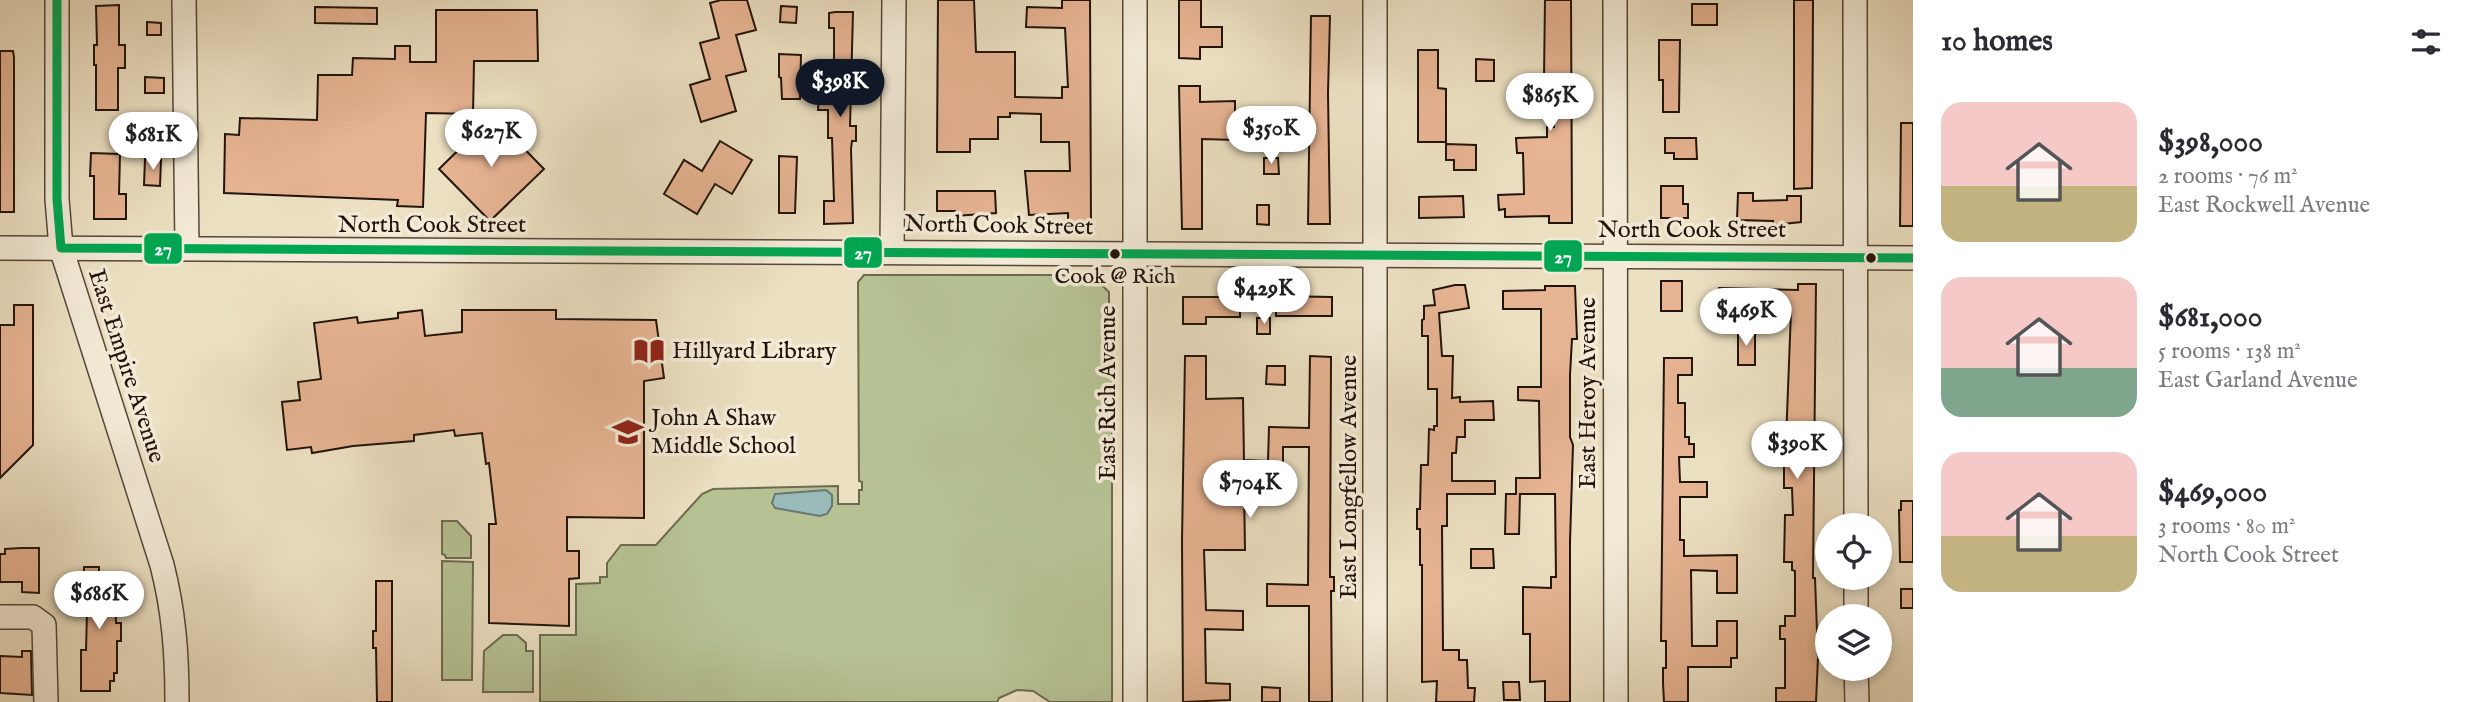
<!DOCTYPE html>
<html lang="en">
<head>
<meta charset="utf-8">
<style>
	:root { --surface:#fff; --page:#f2f2f3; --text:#2b2b33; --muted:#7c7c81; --accent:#111827 }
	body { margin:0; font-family:"IM FELL English",serif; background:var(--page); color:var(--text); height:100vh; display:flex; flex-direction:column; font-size:26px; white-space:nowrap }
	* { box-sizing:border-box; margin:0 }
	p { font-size:23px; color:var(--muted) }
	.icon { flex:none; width:38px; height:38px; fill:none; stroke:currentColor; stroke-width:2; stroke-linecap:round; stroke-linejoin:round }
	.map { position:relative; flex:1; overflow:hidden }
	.panel { display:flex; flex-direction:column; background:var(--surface); width:560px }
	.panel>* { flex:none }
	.tools { position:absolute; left:1815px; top:513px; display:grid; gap:14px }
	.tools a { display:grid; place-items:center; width:77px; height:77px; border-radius:50%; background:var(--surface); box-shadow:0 4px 10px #0003; font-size:35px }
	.price { position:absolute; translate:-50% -60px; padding:0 16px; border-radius:24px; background:#fff; color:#222; font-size:23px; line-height:46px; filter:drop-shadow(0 2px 4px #0008) }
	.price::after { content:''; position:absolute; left:50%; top:42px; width:21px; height:16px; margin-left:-10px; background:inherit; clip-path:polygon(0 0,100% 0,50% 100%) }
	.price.on { background:var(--accent); color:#fff }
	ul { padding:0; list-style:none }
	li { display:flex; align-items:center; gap:21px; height:175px; padding:0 28px }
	li span { display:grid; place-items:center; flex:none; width:196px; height:140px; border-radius:21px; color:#555 }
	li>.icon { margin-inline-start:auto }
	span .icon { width:84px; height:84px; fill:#fffc; stroke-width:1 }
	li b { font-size:30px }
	h2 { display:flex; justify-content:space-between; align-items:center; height:84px; padding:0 28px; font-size:30px }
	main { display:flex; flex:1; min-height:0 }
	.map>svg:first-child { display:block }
	.green { fill:#b6c294; stroke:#6c6b50; stroke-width:2 }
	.water { fill:#9abbba; stroke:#6a7874; stroke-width:2 }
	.building { fill:#e7b493; stroke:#21140b; stroke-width:2 }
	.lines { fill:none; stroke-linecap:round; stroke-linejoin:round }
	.minor-casing { stroke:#544739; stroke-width:26 }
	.minor { stroke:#f3ebd7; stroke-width:23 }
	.bus-1-casing { stroke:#f3ebd7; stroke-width:14 }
	.bus-1 { stroke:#00a651; stroke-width:9 }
	.bus-dot { fill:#21140b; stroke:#f3ebd7; stroke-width:2.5 }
	.labels { text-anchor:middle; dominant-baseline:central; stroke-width:7; stroke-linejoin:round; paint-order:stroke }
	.bus-label { font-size:22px; fill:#21140b; stroke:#f3ebd7 }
	.street-label { font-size:24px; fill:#21140b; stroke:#f3ebd7 }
	.poi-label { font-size:24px; fill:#21140b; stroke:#f3ebd7; text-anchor:start }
	.line-badge { stroke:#f3ebd7; stroke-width:2.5 }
	.badge-label { font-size:19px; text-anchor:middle; font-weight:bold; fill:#fff }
</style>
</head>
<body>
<main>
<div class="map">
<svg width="1913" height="702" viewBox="0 0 1913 702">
	<rect width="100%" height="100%" fill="#ece0c2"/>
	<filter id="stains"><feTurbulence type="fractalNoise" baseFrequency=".00286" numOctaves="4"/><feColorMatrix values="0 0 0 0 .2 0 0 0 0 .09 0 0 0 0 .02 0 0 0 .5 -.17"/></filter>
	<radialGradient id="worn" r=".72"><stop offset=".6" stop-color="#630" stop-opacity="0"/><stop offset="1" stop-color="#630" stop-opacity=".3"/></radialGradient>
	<g class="green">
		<polygon points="864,275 1091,275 1109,292 1109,316 1112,316 1112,702 1050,702 1033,691 1017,690 999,698 997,702 540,702 540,635 576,635 576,584 600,583 600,577 607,577 607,563 621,545 656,545 702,494 713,489 838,486 838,504 859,504 859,490 862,490 862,482 859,481 858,282"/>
		<polygon points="442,521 457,521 471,536 471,558 446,558 445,555 442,554"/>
		<polygon points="442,561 473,562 472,680 442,680"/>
		<polygon points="503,635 517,635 526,643 526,651 533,651 533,692 483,692 484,651"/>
	</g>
	<polygon class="water" points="826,490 832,495 832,506 827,514 820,516 775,508 772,503 775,494"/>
	<g class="building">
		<polygon points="721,0 747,0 756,30 736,35 746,71 726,76 736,111 701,122 690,85 710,79 700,43 719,38 710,3"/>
		<polygon points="938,0 974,0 976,52 1015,52 1015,97 1062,98 1062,87 1068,87 1065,28 1026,27 1027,7 1062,8 1062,0 1090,0 1091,226 1068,226 1068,213 1029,215 1025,171 1070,171 1069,142 1041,142 1041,114 1010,113 1010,117 998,117 998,139 970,139 970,152 937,152"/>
		<polygon points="1179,0 1201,0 1201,27 1222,27 1222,47 1200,47 1200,59 1179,58"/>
		<polygon points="1545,0 1571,0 1572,223 1549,223 1549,216 1505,217 1505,209 1499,210 1498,195 1524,194 1523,153 1517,153 1516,138 1547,137 1547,127 1554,127 1554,80 1544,79"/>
		<polygon points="1794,0 1813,0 1812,188 1794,189"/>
		<rect x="1692" y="4" width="25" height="21"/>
		<polygon points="119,5 119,45 125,45 125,68 118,68 118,110 96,110 96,65 94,65 94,45 97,45 96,6"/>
		<polygon points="781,6 797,7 796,23 780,22"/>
		<polygon points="315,7 377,8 377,24 315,23"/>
		<polygon points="436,10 537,10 538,61 474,61 473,114 426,113 423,207 397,206 398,200 224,193 225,134 239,135 240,118 317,120 318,75 352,75 353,58 395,59 395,46 410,46 410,62 436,62"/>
		<polygon points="835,12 853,12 850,126 856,126 856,141 852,141 851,149 853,223 824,224 824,201 834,201 832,138 828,138 828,110 818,110 819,94 825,94 825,66 834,66 834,28 829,28 829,13"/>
		<polygon points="1311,16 1330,16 1328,93 1330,224 1308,224"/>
		<polygon points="147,22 161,23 161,35 147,35"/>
		<polygon points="1659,40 1680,40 1679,112 1663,112 1663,80 1659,80"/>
		<polygon points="1418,50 1438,50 1438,88 1446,89 1446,142 1418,142"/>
		<polygon points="0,51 13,51 14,57 14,212 0,212"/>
		<polygon points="779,54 801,55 800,99 782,99 781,78 779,77"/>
		<polygon points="1476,59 1494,60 1494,81 1476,81"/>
		<polygon points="145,77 164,78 164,93 145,93"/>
		<polygon points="1179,86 1200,86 1200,102 1235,101 1235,140 1202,139 1202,229 1182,229"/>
		<polygon points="490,119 495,119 544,169 490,221 439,169"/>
		<polygon points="1901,123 1913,123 1913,226 1900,226"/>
		<polygon points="1665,138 1696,138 1697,159 1674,159 1674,153 1665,153"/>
		<polygon points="720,141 752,160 732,194 715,184 697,214 664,194 684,160 702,171"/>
		<polygon points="1446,144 1476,145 1476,170 1454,170 1454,160 1446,160"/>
		<polygon points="91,153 120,154 119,194 126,194 126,219 94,219 94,176 90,176"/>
		<polygon points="779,156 797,157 795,213 779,213"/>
		<polygon points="1264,158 1278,158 1279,174 1264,174"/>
		<polygon points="145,159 161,159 160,186 144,185"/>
		<polygon points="1661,186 1683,186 1683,204 1688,204 1688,218 1661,218"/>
		<polygon points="937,191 995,191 996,213 955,216 955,211 937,211"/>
		<polygon points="1738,193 1753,193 1753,201 1787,200 1787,196 1801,196 1801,222 1773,225 1773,221 1737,220"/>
		<polygon points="1463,196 1464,217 1419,218 1419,197"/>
		<polygon points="1257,205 1269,205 1269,225 1257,224"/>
		<rect x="1661" y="281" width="21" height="30"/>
		<polygon points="1798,284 1816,284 1813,578 1815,578 1818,658 1816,702 1776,702 1776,688 1785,688 1785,639 1780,639 1780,626 1785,626 1785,616 1795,616 1795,571 1792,570 1792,562 1784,562 1785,515 1793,515 1792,488 1784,488 1784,459 1780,459 1780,442 1786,441 1791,311 1767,311 1767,304 1735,303 1735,307 1719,307 1719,288 1798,290"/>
		<polygon points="1455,285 1465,285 1469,308 1439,313 1442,356 1453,356 1452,398 1460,397 1460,402 1493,401 1494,420 1465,420 1465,437 1457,437 1456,453 1452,453 1452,481 1495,481 1495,494 1447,494 1447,526 1442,526 1443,650 1459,650 1459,660 1467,660 1468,688 1475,688 1474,702 1436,702 1437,681 1422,682 1422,565 1420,565 1420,529 1417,529 1417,509 1420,509 1421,465 1428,465 1429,429 1434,430 1434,426 1437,426 1437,389 1428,389 1428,336 1422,336 1422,320 1424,319 1424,306 1435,305 1433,290"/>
		<polygon points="1545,286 1575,286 1577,339 1572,339 1570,375 1570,437 1573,445 1570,542 1570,702 1545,702 1545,681 1530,682 1530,634 1523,634 1523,587 1551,588 1551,577 1556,577 1555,494 1520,494 1519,534 1505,534 1506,494 1516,494 1516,478 1540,478 1539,401 1518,400 1518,387 1541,387 1541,309 1503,309 1503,291 1545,290"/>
		<polygon points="1276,296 1332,297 1332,316 1276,316"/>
		<polygon points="1183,297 1240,297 1240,317 1206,317 1206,324 1183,324"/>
		<polygon points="14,305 33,305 33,445 0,478 0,325 14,325"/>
		<polygon points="422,310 425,336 462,332 462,310 556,310 556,319 656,320 664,378 644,381 644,518 567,517 567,551 579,551 579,578 569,579 569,626 489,623 489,524 496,524 489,463 486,464 482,433 455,436 454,430 414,435 414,441 353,446 312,453 311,447 287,450 282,402 300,400 298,382 321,379 314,323 357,317 358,323 398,318 398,313"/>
		<rect x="1257" y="318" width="13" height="16"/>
		<rect x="1738" y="330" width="17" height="35"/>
		<polygon points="1185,356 1206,356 1206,399 1243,398 1244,460 1268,461 1269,427 1309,428 1310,356 1331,357 1330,577 1334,577 1334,591 1331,591 1332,702 1309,702 1309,606 1267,606 1267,584 1308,585 1309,447 1283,447 1283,489 1244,488 1245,550 1204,550 1206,610 1243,611 1243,630 1205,629 1206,683 1230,684 1230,700 1183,702 1182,541"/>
		<polygon points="1664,358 1692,358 1692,375 1678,375 1678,403 1685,403 1685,437 1689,437 1689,444 1694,444 1694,457 1679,457 1680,482 1707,482 1707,497 1680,497 1680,540 1684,540 1684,556 1737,555 1737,593 1717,593 1717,571 1691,570 1692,646 1717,646 1717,621 1737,621 1737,658 1731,658 1731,667 1688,667 1688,702 1664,702 1663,683 1663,668 1666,668 1666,641 1661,641"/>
		<polygon points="1267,366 1285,366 1285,385 1266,384"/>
		<polygon points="1901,501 1913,501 1913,562 1900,562 1899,510 1901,510"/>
		<polygon points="21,548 39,548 39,593 22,592 22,582 0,582 0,554 5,554 5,549"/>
		<polygon points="1471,549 1493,549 1494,568 1471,568"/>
		<polygon points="84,567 99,567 99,577 115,578 116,623 121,623 121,641 117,641 117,673 114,673 114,681 110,681 110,691 81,691 81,650 86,650 87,613 81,613 81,579 84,579"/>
		<polygon points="376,581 392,581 392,702 377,702 376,648 373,648 373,631 376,631"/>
		<rect x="1901" y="589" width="12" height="19"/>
		<polygon points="22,651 31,651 32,695 0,693 0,656 22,657"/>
		<polygon points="1503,682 1519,682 1520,700 1504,700"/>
		<polygon points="1262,687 1280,688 1280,702 1262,702"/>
	</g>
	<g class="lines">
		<g class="minor-casing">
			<g id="minor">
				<path d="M57,0v199l4,49 101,317c12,47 15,89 15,137"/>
				<polyline points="184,0 187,248"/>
				<polyline points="1375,0 1375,702"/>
				<polyline points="1615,0 1616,702"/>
				<polyline points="1855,0 1856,525"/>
				<polyline points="0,248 1913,258"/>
				<polyline points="892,252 894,0"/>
				<polyline points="1856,578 1856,616"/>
				<polyline points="0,617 33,617 44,625 46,702"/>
				<polyline points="1856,668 1857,702"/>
				<polyline points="1135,702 1135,0"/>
			</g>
		</g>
		<use href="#minor" class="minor"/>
		<g class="bus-1-casing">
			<polyline id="bus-1" points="57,0 57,199 61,248 1913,258"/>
		</g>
		<use href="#bus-1" class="bus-1"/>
	</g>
	<defs>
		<g id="library-bare" transform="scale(2.415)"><path d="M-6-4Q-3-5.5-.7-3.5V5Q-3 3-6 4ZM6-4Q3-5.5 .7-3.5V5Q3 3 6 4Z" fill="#8f2418" stroke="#f3ebd7" stroke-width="2.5" paint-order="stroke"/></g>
		<g id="school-bare" transform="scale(2.415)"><path d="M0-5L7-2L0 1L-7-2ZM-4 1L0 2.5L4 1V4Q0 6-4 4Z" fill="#8f2418" stroke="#f3ebd7" stroke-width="2.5" paint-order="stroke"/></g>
	</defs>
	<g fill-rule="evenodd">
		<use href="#library-bare" x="649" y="351"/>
		<use href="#school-bare" x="628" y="432"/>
	</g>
	<g class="bus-dot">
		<circle cx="1115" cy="254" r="6"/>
		<circle cx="1871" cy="258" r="6"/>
	</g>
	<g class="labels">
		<g class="bus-label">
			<text x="1115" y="277">Cook @ Rich</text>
		</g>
		<g class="street-label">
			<text x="432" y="225">North Cook Street</text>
			<text transform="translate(999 226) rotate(1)">North Cook Street</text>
			<text x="1692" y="230">North Cook Street</text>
			<text transform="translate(126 366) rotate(72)">East Empire Avenue</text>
			<text transform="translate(1108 393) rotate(-90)">East Rich Avenue</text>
			<text transform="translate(1588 393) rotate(-90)">East Heroy Avenue</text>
			<text transform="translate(1349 477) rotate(-90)">East Longfellow Avenue</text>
		</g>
		<g class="poi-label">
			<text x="672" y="351">Hillyard Library</text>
			<text x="651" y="418">John A Shaw<tspan x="651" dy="28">Middle School</tspan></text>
		</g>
	</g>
	<g class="line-badge">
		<rect x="143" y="232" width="40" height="33" rx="7" fill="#00a651"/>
		<rect x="843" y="236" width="40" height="33" rx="7" fill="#00a651"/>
		<rect x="1543" y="239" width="40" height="34" rx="7" fill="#00a651"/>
	</g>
	<g class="badge-label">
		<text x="163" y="255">27</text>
		<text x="863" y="259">27</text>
		<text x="1563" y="263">27</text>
	</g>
	<rect width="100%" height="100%" filter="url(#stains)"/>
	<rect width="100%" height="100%" fill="url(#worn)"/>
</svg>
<div class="tools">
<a><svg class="icon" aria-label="locate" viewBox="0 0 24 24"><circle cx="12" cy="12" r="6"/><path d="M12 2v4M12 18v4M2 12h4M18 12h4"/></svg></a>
<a><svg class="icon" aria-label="layers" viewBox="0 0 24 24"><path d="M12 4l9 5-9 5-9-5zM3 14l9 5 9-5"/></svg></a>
</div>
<b class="price on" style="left:840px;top:119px">$398K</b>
<b class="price" style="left:1550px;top:133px">$865K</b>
<b class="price" style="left:1271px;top:166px">$350K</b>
<b class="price" style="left:491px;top:169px">$627K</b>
<b class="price" style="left:153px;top:172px">$681K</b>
<b class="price" style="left:1264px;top:326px">$429K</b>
<b class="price" style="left:1746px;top:348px">$469K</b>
<b class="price" style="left:1797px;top:481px">$390K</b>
<b class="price" style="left:1250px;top:520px">$704K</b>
<b class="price" style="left:99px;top:631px">$686K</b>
</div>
<section class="panel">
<h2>10 homes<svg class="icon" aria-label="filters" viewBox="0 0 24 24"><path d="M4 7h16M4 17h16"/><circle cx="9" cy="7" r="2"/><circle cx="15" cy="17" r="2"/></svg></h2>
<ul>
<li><span style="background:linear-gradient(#f6c9c9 60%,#c2b280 0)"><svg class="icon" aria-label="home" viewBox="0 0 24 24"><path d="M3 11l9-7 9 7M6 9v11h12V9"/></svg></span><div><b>$398,000</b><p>2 rooms · 76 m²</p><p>East Rockwell Avenue</p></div></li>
<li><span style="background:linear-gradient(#f6c9c9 65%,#7fa58c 0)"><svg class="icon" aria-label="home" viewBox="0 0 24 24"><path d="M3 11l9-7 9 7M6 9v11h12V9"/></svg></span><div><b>$681,000</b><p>5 rooms · 138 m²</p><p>East Garland Avenue</p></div></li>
<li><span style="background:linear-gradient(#f6c9c9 60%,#c2b280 0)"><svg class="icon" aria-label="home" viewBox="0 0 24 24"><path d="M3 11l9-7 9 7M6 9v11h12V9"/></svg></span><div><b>$469,000</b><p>3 rooms · 80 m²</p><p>North Cook Street</p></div></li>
</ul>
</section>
</main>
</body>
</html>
